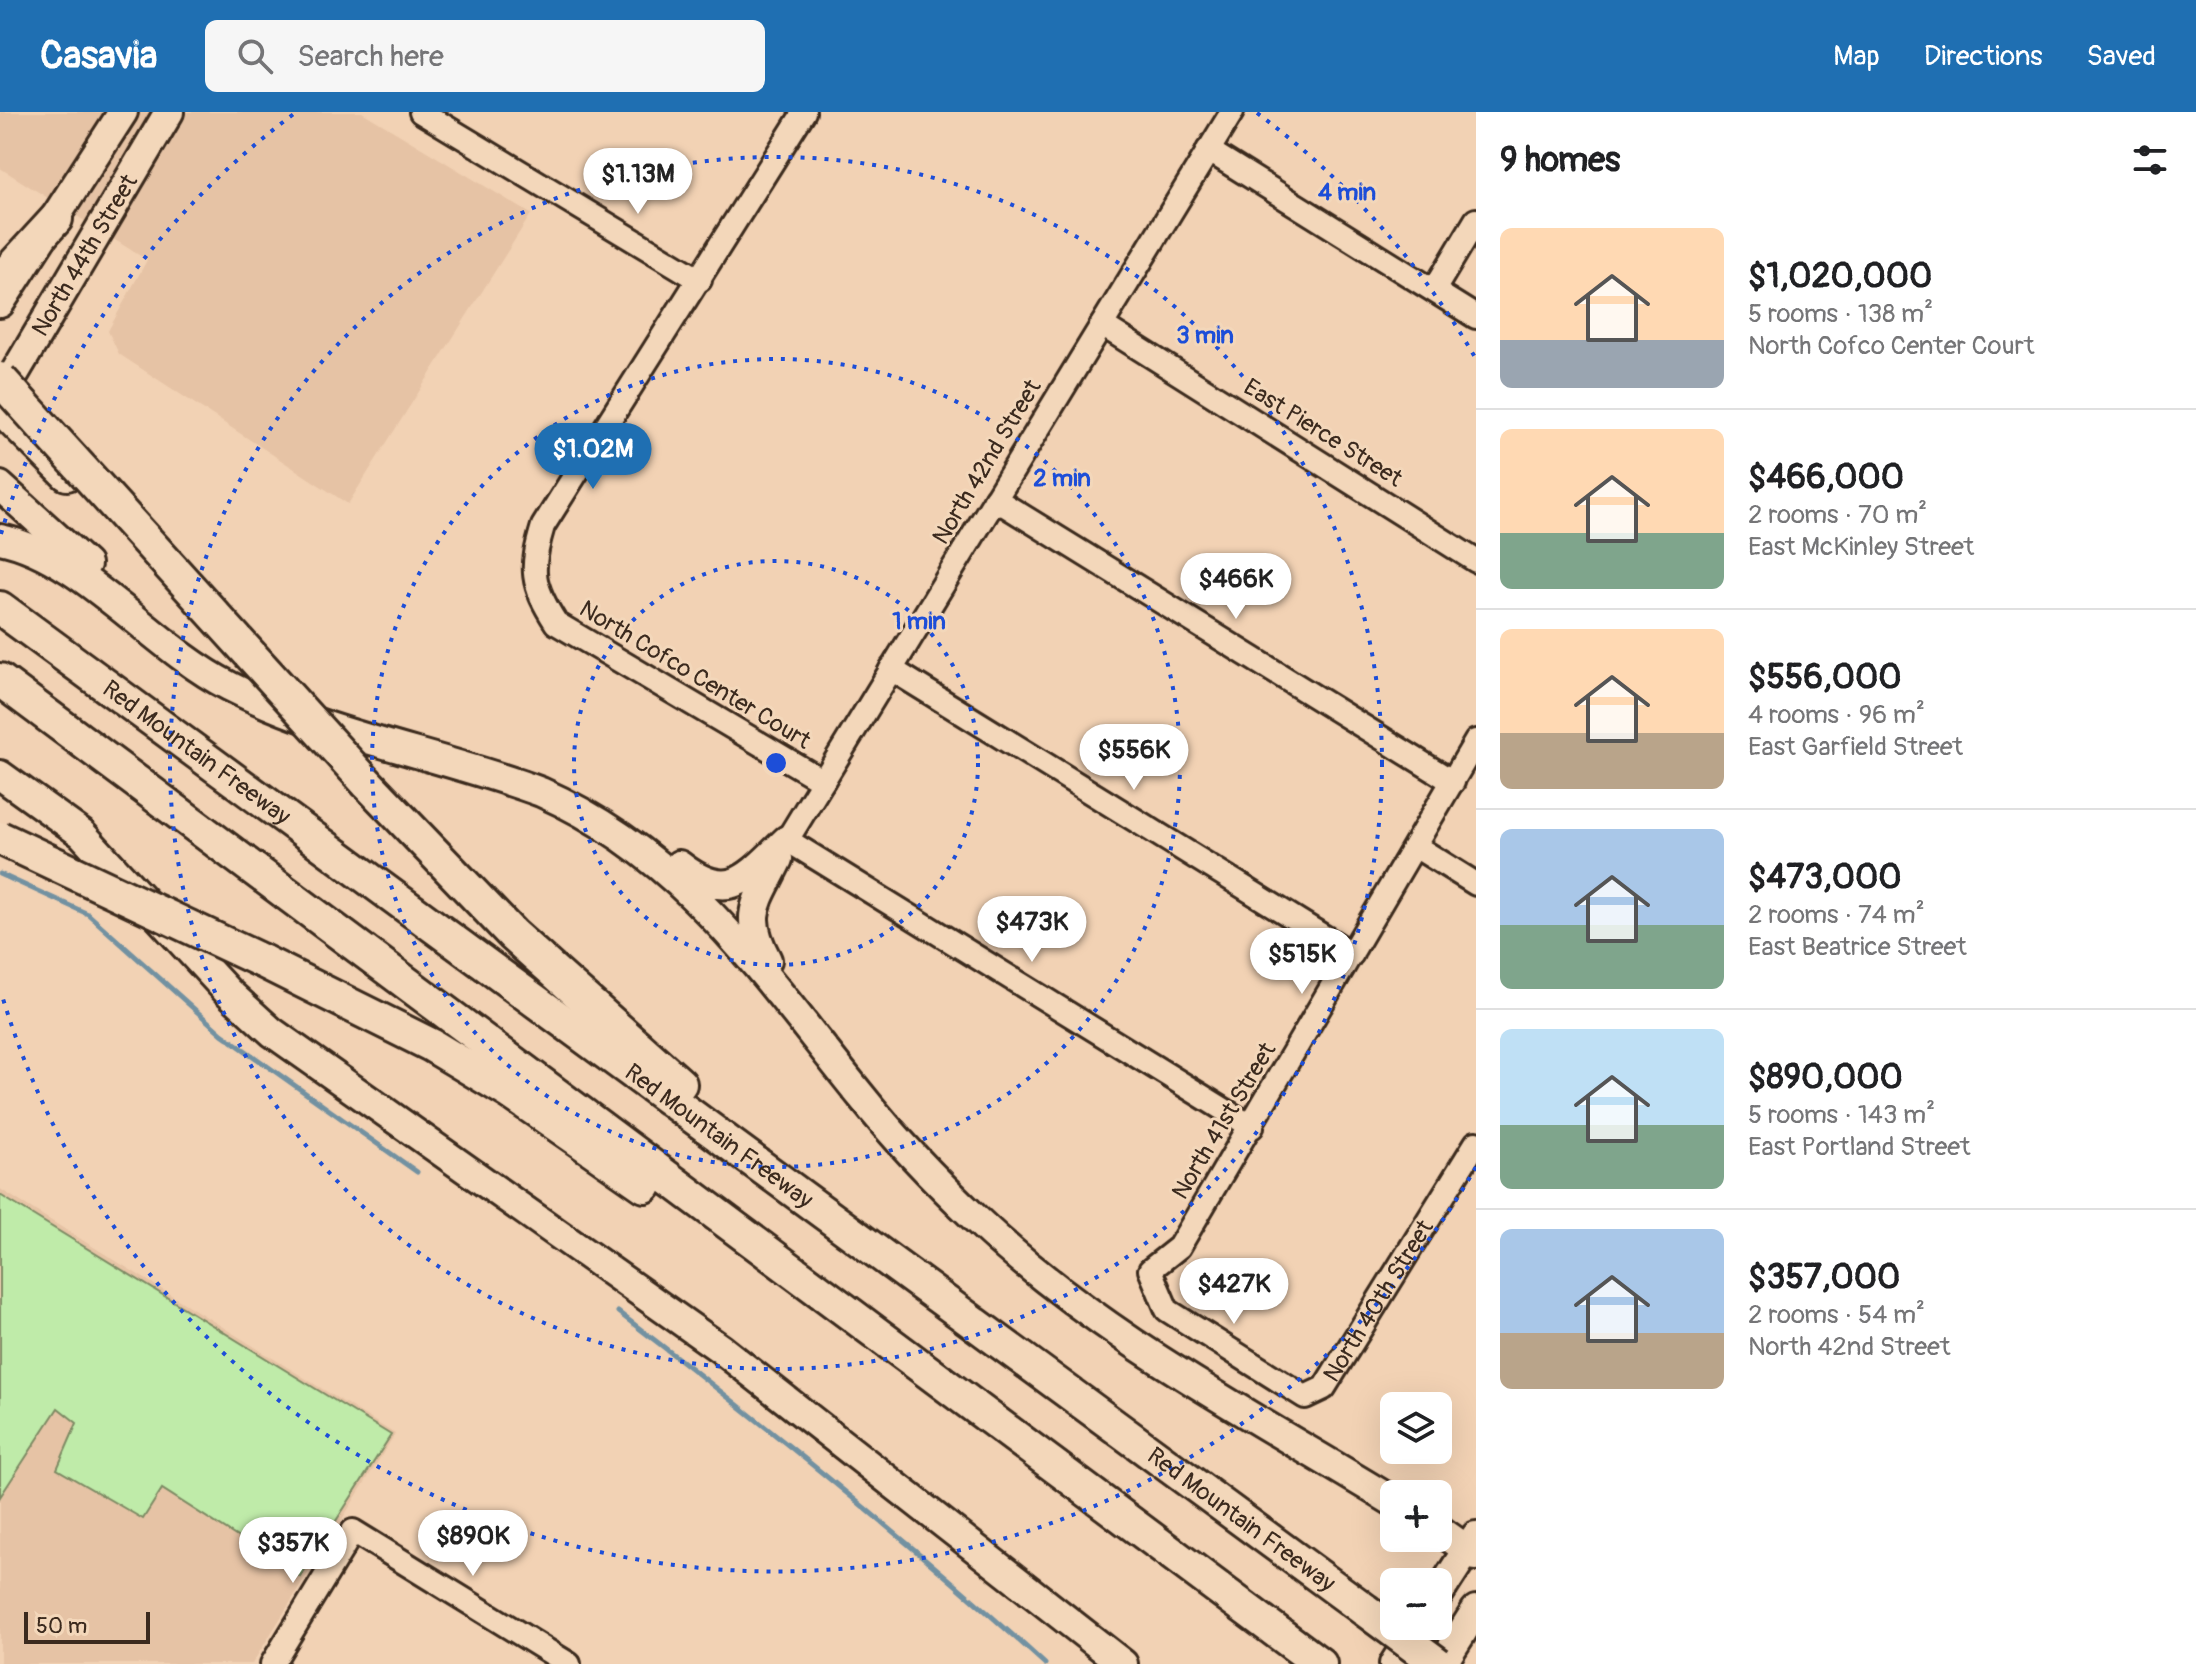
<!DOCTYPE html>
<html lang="en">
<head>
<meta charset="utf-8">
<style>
	:root { --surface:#fff; --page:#f6f6f6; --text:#202124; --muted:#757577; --line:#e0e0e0; --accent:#1f6fb2 }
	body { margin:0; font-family:Pangolin,sans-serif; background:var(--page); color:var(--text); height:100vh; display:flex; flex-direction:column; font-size:30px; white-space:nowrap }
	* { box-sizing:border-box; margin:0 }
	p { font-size:26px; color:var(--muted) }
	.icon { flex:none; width:44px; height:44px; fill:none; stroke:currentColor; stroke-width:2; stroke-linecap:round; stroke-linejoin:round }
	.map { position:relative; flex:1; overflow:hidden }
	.drawer { display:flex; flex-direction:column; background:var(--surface); width:720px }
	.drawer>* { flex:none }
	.buttons { position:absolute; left:1380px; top:1280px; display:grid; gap:16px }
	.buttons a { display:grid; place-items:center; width:72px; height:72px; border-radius:12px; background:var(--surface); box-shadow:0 8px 32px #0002; font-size:40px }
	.scale { position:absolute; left:24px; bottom:20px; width:126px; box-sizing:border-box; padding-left:8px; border:4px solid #3b2a1e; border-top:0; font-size:22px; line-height:28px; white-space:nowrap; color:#3b2a1e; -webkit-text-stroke:6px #f3d7ba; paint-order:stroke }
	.price { position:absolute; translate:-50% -68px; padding:0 18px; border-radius:28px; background:#fff; color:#222; font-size:26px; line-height:52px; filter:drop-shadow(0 2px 4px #0008) }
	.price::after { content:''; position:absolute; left:50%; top:48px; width:24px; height:18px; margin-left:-12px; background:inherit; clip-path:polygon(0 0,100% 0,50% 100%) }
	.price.on { background:var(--accent); color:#fff }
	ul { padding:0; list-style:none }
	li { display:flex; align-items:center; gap:24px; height:200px; padding:0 24px }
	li+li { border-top:2px solid var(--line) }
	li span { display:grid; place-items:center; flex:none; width:224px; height:160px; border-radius:12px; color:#555 }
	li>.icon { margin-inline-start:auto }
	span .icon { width:96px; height:96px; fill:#fffc; stroke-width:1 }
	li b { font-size:34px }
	h2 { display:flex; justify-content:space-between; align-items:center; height:96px; padding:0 24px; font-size:34px }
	header { display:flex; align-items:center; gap:48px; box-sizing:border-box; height:112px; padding:0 40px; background:var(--accent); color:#fff }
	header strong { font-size:38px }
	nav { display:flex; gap:44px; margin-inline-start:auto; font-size:28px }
	.search { width:560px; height:72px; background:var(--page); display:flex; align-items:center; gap:20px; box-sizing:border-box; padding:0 28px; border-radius:12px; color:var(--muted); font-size:30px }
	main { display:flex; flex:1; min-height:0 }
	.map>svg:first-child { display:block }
	.built { fill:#e6c3a5 }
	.green { fill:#bfeba9; stroke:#7d8a64; stroke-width:2 }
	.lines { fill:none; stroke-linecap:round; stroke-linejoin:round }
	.stream { stroke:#7291a1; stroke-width:5 }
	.minor-casing { stroke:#3b2a1e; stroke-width:28 }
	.major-casing { stroke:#3b2a1e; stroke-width:34 }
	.highway-casing { stroke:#3b2a1e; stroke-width:38 }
	.minor { stroke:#f3d7ba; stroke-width:22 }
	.major { stroke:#f3d7ba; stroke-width:28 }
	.highway { stroke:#f3d7ba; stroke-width:32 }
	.highway-bridge-casing { stroke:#3b2a1e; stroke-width:38; stroke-linecap:butt }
	.highway-bridge { stroke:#f3d7ba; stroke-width:32 }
	.ring { fill:none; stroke:#1d4ed8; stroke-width:4; stroke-dasharray:4 8 }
	.labels { text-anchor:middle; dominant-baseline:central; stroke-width:6; stroke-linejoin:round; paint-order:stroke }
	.street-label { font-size:24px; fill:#3b2a1e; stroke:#f3d7ba }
	.centre { fill:#1d4ed8; stroke:#f3d7ba; stroke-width:4 }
	.ring-label { font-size:24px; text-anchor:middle; font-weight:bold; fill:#1d4ed8; stroke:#f3d7ba; stroke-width:6; stroke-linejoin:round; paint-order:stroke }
</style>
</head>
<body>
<header>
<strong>Casavia</strong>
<div class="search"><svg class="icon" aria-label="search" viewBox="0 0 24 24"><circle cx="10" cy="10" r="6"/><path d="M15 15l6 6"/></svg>Search here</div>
<nav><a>Map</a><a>Directions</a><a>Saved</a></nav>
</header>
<main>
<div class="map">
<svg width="1476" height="1552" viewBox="0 0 1476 1552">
	<rect width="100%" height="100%" fill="#f2d2b4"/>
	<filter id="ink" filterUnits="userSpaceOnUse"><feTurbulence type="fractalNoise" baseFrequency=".0125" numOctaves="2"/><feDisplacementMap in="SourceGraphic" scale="16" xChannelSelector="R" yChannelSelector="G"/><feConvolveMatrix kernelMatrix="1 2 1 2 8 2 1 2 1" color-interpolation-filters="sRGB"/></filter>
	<g filter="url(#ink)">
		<g class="built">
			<polygon points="0,0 362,0 531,102 348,392 119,242 108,219 147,148 0,56"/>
			<polygon points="0,1077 395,1322 252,1552 0,1552"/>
		</g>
		<polygon class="green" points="0,1083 391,1323 300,1465 162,1377 143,1407 57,1357 77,1311 58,1296 0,1385"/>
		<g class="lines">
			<g class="stream">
				<polyline points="0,762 88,802 222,922 417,1060"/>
				<path d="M618,1200c147,112 290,228 427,352"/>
			</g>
			<g class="minor-casing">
				<g id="minor">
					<polyline points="421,0 700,168"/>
					<path d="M804,0l-261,414c-13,43 -12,58 13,97l267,158"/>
					<polyline points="1232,0 787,728 1252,1015"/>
					<polyline points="1208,38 1476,205"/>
					<polyline points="1434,178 1476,108"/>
					<polyline points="1102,213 1476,449"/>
					<polyline points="995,387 1453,670"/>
					<polyline points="891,557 1352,842"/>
					<path id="s1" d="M1476,629l-297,506 -29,23 17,40 138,87 19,-9 152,-245"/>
					<polyline points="1415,734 1476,772"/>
					<polyline points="272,1552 353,1419 569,1552"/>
				</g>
			</g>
			<g class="major-casing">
				<g id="major">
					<polyline points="0,191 123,0"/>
					<path id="s2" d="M0,286l169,-286"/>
					<polyline points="0,374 86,452"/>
					<path d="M0,427c82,16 152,108 229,147 97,50 210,68 312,106 147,65 224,186 321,305 35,44 75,85 116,124 121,115 274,194 416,281"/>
					<polyline points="0,663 82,722 227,879 272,920 721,1237 1123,1552"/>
					<path d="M679,753c51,40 69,12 108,-25"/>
					<path d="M767,848c-25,-47 -10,-57 11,-101"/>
					<polyline points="1438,1417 1476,1444"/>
					<polyline points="1438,1483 1476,1424"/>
					<polyline points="1394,1552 1418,1514"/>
					<polyline points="1442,1552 1476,1498"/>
				</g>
			</g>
			<g class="highway-casing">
				<g id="highway">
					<polyline points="0,168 56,107"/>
					<polyline points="0,295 67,362"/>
					<path id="s3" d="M0,496l1365,1002"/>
					<polyline points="0,568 1320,1552"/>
					<polyline points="367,671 513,823 680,972"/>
					<polyline points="262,849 431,933 511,981 645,1074"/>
				</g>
			</g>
			<use href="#minor" class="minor"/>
			<use href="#major" class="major"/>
			<use href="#highway" class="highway"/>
			<g class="highway-bridge-casing">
				<g id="highway-bridge">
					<polyline points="0,267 367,671"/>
					<polyline points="0,726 262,849"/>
					<polyline points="1365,1498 1438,1552"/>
				</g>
			</g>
			<use href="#highway-bridge" class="highway-bridge"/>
		</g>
	</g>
	<g class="ring">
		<circle cx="776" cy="651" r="202"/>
		<circle cx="776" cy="651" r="404"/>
		<circle cx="776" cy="651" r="606"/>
		<path d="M1476 1055A808 808 0 0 1 1 880M1 422A808 808 0 0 1 295 1M1257 1A808 808 0 0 1 1476 247"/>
	</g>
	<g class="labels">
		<g class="street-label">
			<text stroke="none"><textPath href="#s2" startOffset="166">North 44th Street</textPath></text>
			<text transform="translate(1323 321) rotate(32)">East Pierce Street</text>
			<text transform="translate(987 350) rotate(-59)">North 42nd Street</text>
			<text transform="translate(695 563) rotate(31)">North Cofco Center Court</text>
			<text stroke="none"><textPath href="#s3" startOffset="244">Red Mountain Freeway</textPath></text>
			<text transform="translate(1224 1009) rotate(-59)">North 41st Street</text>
			<text stroke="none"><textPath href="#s3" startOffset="892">Red Mountain Freeway</textPath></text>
			<text stroke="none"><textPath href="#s1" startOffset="954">North 40th Street</textPath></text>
			<text stroke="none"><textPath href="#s3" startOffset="1540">Red Mountain Freeway</textPath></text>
		</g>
	</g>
	<circle cx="776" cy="651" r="12" class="centre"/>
	<g class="ring-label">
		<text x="1347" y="88">4 min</text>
		<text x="1205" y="231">3 min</text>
		<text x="1062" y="374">2 min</text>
		<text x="919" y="517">1 min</text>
	</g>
</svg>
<div class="buttons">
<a><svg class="icon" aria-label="layers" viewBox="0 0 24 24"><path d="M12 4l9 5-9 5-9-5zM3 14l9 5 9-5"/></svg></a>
<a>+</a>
<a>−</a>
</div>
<div class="scale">50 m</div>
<b class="price" style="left:638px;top:104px">$1.13M</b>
<b class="price on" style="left:593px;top:379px">$1.02M</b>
<b class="price" style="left:1236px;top:509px">$466K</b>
<b class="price" style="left:1134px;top:680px">$556K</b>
<b class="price" style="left:1032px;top:852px">$473K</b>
<b class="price" style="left:1302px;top:884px">$515K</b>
<b class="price" style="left:1234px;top:1214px">$427K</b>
<b class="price" style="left:473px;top:1466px">$890K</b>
<b class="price" style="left:293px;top:1473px">$357K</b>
</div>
<section class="drawer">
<h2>9 homes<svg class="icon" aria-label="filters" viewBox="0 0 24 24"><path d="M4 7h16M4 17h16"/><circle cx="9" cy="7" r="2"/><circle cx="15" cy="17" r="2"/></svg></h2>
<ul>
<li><span style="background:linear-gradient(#ffd9b3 70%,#9aa5b1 0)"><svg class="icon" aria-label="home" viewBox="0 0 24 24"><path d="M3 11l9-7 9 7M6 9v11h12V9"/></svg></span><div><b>$1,020,000</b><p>5 rooms · 138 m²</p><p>North Cofco Center Court</p></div></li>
<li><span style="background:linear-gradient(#ffd9b3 65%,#7fa58c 0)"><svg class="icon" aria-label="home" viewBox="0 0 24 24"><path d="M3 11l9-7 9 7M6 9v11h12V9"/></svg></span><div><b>$466,000</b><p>2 rooms · 70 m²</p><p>East McKinley Street</p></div></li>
<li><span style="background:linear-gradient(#ffd9b3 65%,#b9a48a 0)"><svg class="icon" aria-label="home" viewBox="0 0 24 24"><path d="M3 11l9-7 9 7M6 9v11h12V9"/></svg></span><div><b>$556,000</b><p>4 rooms · 96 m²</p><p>East Garfield Street</p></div></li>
<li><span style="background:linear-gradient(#a9c7e8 60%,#7fa58c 0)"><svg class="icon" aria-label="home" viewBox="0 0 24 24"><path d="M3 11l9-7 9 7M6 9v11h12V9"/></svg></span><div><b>$473,000</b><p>2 rooms · 74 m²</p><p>East Beatrice Street</p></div></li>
<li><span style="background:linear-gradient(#bfe0f5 60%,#7fa58c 0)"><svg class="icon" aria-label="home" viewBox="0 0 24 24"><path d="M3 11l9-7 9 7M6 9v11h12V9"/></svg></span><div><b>$890,000</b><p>5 rooms · 143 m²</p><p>East Portland Street</p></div></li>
<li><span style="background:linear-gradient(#a9c7e8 65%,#b9a48a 0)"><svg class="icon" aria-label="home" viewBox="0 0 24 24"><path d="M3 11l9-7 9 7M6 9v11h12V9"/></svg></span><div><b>$357,000</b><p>2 rooms · 54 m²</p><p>North 42nd Street</p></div></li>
</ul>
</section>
</main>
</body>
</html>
